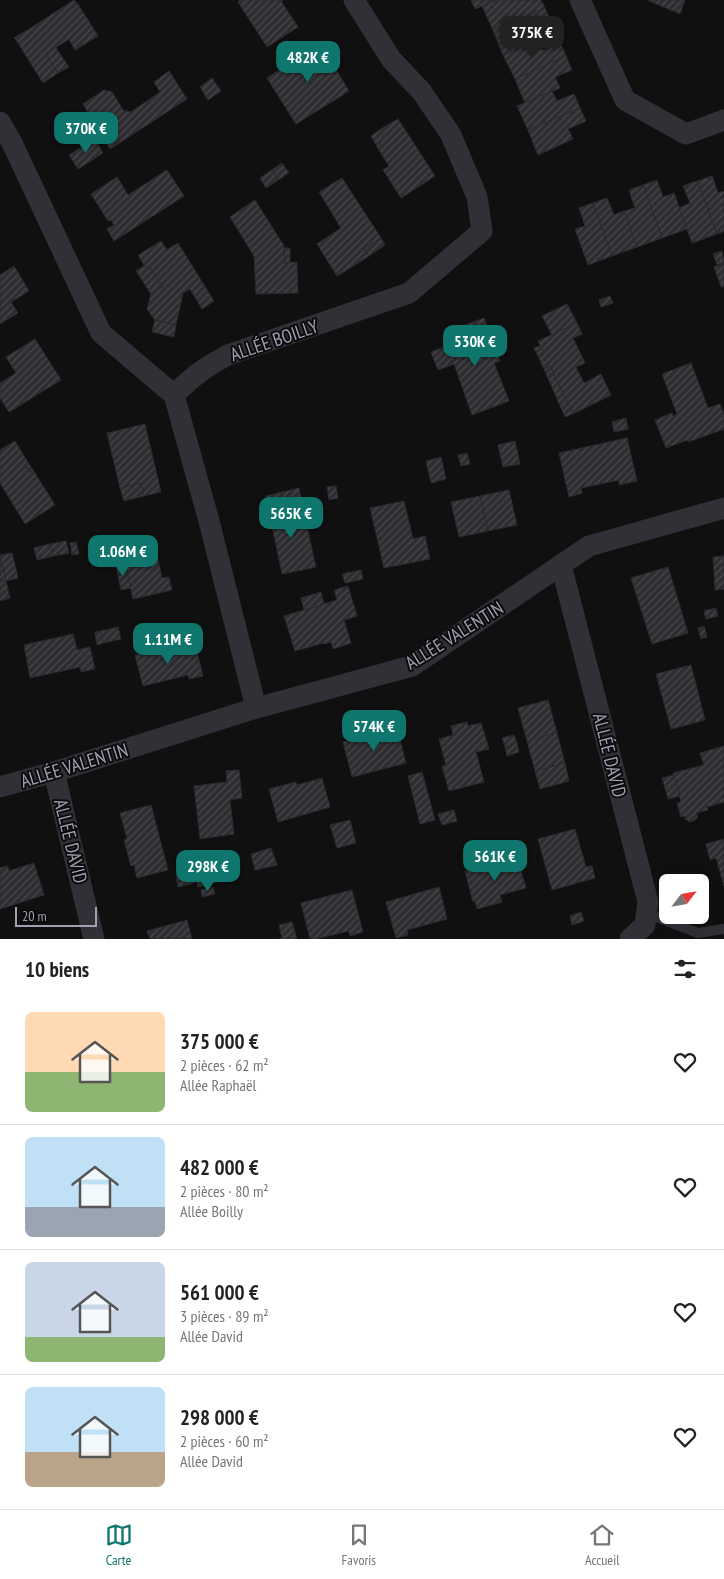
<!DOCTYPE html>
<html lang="fr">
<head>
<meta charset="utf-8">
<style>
	:root { --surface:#fff; --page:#f2f2f2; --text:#222; --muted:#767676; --line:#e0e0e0; --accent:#0f766e }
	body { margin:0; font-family:"PT Sans Narrow",sans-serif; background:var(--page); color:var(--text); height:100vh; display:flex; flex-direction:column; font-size:19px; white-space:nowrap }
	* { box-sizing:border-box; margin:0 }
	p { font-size:16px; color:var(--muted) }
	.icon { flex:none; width:28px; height:28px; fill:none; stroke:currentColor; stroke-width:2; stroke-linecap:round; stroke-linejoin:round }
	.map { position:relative; height:939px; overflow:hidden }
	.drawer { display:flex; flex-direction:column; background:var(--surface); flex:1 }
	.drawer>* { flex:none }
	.needle { width:32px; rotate:59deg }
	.tools { position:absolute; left:659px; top:874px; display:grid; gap:10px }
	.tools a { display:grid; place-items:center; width:50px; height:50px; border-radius:8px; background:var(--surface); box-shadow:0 5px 20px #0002; font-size:25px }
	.scale { position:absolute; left:15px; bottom:12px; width:82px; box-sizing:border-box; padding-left:5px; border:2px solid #a29fb4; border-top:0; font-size:14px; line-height:18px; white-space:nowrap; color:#a29fb4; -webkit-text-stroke:4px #0b0b0c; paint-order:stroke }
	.price { position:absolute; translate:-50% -42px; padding:0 11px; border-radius:10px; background:var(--accent); color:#fff; font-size:16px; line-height:32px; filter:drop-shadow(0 1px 2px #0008) }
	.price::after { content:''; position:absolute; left:50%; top:30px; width:15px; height:11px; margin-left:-8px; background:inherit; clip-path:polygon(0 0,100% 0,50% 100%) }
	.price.current { background:#222; color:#fff }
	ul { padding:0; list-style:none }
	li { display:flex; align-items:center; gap:15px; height:125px; padding:0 25px }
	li+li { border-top:1px solid var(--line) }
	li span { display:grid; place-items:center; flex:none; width:140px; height:100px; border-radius:8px; color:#555 }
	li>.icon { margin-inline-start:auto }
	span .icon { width:60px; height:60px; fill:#fffc; stroke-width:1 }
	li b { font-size:21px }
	h2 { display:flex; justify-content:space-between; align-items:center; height:60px; padding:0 25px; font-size:21px }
	.tabs { display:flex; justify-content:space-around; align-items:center; height:70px; border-top:1px solid var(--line); background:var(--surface); font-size:14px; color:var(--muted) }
	.tabs a { display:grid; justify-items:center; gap:2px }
	.tabs .current { color:var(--accent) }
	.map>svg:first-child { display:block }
	.building { fill:url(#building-hatch); stroke:#2b2a2e }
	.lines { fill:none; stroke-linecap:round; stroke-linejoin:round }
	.service { stroke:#323037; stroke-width:10 }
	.minor { stroke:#323037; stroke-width:21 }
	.labels { text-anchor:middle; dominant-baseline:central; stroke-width:4; stroke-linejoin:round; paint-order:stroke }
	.street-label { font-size:19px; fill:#a29fb4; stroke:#0b0b0c }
</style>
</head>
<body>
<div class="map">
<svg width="724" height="939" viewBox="0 0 724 939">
	<defs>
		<pattern id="building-hatch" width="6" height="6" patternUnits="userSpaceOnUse" patternTransform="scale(1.25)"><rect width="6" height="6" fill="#2e2d31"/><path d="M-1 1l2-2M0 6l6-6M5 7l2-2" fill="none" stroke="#49484c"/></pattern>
	</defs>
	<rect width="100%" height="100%" fill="#101011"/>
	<g class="building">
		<polygon points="74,0 78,4 64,14 60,9"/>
		<polygon points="240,0 283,0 281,1 298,27 267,47 238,2"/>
		<polygon points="471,0 497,0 475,9"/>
		<polygon points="497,0 521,0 522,1 525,0 541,0 545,8 493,30 482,6"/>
		<polygon points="647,0 685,0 680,14"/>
		<polygon points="78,4 98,36 75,50 69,39 46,54 58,73 43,83 18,43 32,33 29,29 60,9 64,14"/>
		<polygon points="545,8 551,22 534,29 539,39 503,55 493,30"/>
		<polygon points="29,29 32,33 18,43 14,38"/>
		<polygon points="539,39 543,50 560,42 566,56 515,79 503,55"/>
		<polygon points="325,41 334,55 326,59 331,66 333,65 349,91 296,124 267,78"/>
		<polygon points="56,48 69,67 58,73 46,54"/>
		<polygon points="334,55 339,62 331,66 326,59"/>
		<polygon points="566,56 572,70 555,77 560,88 525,103 515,79"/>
		<polygon points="169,71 187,99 110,149 83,104 104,90 112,92 123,110 131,112 160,92 154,82"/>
		<polygon points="212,78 221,91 208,100 200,87"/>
		<polygon points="552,91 557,101 574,94 580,108 528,130 517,106"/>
		<polygon points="580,108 586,121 568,129 573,139 538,155 528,130"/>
		<polygon points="398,119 435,176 401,198 383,170 389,166 379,150 384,127"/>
		<polygon points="384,127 379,150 371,136"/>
		<polygon points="95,139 103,153 78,169 69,155"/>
		<polygon points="282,163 289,173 278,180 272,170"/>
		<polygon points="167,170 184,196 114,241 107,229 114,225 111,220 108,221 91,194 117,177 128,195"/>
		<polygon points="272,170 278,180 266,188 260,178"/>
		<polygon points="712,176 718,193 724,191 724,231 717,234 697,181"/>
		<polygon points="342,178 381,238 364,249 369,256 337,276 317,244 341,228 319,192"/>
		<polygon points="657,180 663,197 674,193 687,229 662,238 643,185"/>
		<polygon points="697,181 717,234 692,243 679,208 690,203 683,186"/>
		<polygon points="643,185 662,238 637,247 624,211 635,208 629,190"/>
		<polygon points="607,198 614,215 624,211 637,247 612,256 593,203"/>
		<polygon points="255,200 284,246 285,263 297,262 298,293 256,294 254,256 230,217"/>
		<polygon points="593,203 612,256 588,265 575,229 585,226 579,208"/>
		<polygon points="381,238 385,245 369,256 364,249"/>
		<polygon points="161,241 167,250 178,243 214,301 202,309 190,289 183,293 176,325 155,320 147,309 151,294 163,287 149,266 146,268 138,255"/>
		<polygon points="284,248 290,248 290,262 285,263"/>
		<polygon points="722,251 724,262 717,265 713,254"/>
		<polygon points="724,263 724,286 721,287 714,267"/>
		<polygon points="145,265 146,268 149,266 163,287 151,294 136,271"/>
		<polygon points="14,266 29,291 11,302 18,313 0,324 0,275"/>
		<polygon points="610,296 613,303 601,307 599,300"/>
		<polygon points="567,304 577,323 552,335 542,316"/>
		<polygon points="484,318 500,361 494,363 509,401 472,415 454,364 438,370 431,352 457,342 459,346 466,343 460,327"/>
		<polygon points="155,320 176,325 174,337 152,332"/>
		<polygon points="577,323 582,334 573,338 585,363 576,367 584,383 601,374 611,395 573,414 550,366 544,369 538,356 544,353 538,341"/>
		<polygon points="35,339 61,380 9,412 0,398 0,383 16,373 6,357"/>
		<polygon points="465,339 466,343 459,346 457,342"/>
		<polygon points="540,346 544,353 538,356 534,348"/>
		<polygon points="691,363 708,408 720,404 724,414 724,429 688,442 687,440 666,448 655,420 672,413 673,416 677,414 662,374"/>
		<polygon points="550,366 573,414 565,417 544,369"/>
		<polygon points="626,418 628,429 614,432 612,422"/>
		<polygon points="145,424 161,492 144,496 141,483 120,488 107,433"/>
		<polygon points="627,438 637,481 619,485 619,480 581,488 582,493 569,497 559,453"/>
		<polygon points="15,441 29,464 26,466 30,472 33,470 55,505 25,524 0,483 0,450"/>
		<polygon points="515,441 520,464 503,467 498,445"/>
		<polygon points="467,453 470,464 461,466 458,455"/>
		<polygon points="441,457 446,479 431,483 426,461"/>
		<polygon points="29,464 33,470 30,472 26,466"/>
		<polygon points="141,483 144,496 124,501 120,488"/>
		<polygon points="336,486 338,498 329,500 327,487"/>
		<polygon points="299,488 302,504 269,512 266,496"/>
		<polygon points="509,490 517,525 488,531 480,496"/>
		<polygon points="480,496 488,531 459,537 451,502"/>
		<polygon points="404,501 413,539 425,536 430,559 384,568 370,508"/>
		<polygon points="302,504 316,567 282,574 272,526 266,527 263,513"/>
		<polygon points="153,537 162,578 169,577 172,590 133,599 121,545"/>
		<polygon points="66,541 69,553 53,556 50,544"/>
		<polygon points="76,542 79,554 72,555 70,543"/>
		<polygon points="50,544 53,556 37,560 34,548"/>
		<polygon points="12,553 18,578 6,581 0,555"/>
		<polygon points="0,556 6,581 0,582"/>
		<polygon points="724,556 724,589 715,590 713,557"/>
		<polygon points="125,564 131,588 121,590 116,566"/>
		<polygon points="668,567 688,633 652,644 631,578"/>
		<polygon points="361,570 363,579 345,583 342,574"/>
		<polygon points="6,581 10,598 0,601 0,582"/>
		<polygon points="348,586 357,616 344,620 351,643 333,649 331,642 323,644 323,643 295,651 284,616 337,600 334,590"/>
		<polygon points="321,592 324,604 304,610 301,598"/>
		<polygon points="716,608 718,616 706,619 704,611"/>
		<polygon points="704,626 707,637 701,639 698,628"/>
		<polygon points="118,627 121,639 103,643 101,631"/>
		<polygon points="101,631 103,643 97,645 95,632"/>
		<polygon points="73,634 77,650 90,647 95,669 81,672 80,667 30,678 24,645"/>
		<polygon points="182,644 184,655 197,652 203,676 189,679 188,675 143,686 135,655"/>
		<polygon points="691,665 705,720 671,729 656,674"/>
		<polygon points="548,700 557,733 527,741 518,708"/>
		<polygon points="467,722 468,726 481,723 489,749 476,752 484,782 449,791 442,766 446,765 439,739 453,735 451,726"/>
		<polygon points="397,728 406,763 352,777 343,742"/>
		<polygon points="557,733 565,763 535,771 527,741"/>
		<polygon points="514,735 517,743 505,747 502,738"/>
		<polygon points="517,743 519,752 507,756 505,747"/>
		<polygon points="724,746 724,802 707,807 708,810 696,813 698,817 695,820 690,822 685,819 685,816 681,817 677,803 681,802 673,773 704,765 700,753"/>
		<polygon points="565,763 569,781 540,789 535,771"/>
		<polygon points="239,770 242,798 230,800 234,834 200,839 194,786 227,782 226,771"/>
		<polygon points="422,772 435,820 420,824 408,776"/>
		<polygon points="674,775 680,796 668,799 662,778"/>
		<polygon points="322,778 330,807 278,822 269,789 296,782 297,785"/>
		<polygon points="151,805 168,870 137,878 134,865 131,866 124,840 127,839 120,813"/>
		<polygon points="454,810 457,821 442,825 438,814"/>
		<polygon points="350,820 356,843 337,848 330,825"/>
		<polygon points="575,829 586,867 592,866 595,878 552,890 538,839"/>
		<polygon points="724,839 724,886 716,858 710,860 706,844"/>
		<polygon points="271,848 277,865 255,870 251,854"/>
		<polygon points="517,857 526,888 500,895 502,902 477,909 475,901 473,902 465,871"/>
		<polygon points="34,863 44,895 0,909 0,868 8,866 9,871"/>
		<polygon points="213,865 217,882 198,887 194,870"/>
		<polygon points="192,871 194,883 178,887 176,875"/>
		<polygon points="213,887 215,894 202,897 201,890"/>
		<polygon points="439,887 447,919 407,930 408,935 396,938 386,902"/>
		<polygon points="352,890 363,932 350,936 349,931 316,939 310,939 301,903"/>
		<polygon points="581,912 584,921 572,925 570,916"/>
		<polygon points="187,920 192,939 150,939 147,931"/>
		<polygon points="292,922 297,939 279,939 282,938 279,925"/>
	</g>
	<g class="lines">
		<polyline class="service" points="646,913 698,933 724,929"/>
		<g class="minor">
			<polyline points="580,0 625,100 686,134 724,120"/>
			<polyline points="0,122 13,145 101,333 174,395 209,521 256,708"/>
			<path d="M174,395c18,-18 31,-28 54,-40l181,-62 73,-62 -5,-34 -26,-62 -29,-43 -31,-33 -37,-59"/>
			<polyline points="561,565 648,902 645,925 630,939"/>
			<polyline points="54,772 94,939"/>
			<polyline points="0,787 54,772 256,708 412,666 589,546 724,508"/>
		</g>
	</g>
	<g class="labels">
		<g class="street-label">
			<text transform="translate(274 340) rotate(-19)">ALLÉE BOILLY</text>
			<text transform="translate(454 635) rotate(-32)">ALLÉE VALENTIN</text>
			<text transform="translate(610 755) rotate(76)">ALLÉE DAVID</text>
			<text transform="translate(74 765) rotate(-17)">ALLÉE VALENTIN</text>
			<text transform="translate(71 841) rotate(76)">ALLÉE DAVID</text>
		</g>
	</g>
</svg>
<div class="tools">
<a><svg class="needle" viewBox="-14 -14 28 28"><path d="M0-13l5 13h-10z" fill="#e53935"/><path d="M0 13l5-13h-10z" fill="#767676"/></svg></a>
</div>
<div class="scale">20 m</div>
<b class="price current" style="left:532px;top:58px">375K €</b>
<b class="price" style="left:308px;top:83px">482K €</b>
<b class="price" style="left:86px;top:154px">370K €</b>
<b class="price" style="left:475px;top:367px">530K €</b>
<b class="price" style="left:291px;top:539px">565K €</b>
<b class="price" style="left:123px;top:577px">1.06M €</b>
<b class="price" style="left:168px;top:665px">1.11M €</b>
<b class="price" style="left:374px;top:752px">574K €</b>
<b class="price" style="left:495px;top:882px">561K €</b>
<b class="price" style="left:208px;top:892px">298K €</b>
</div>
<section class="drawer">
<h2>10 biens<svg class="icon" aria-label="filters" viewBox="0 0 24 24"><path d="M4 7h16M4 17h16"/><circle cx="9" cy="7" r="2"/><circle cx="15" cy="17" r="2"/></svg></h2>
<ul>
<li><span style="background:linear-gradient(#ffd9b3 60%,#8fb573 0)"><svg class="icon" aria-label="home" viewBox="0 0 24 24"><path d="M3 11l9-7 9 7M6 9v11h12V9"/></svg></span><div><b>375 000 €</b><p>2 pièces · 62 m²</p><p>Allée Raphaël</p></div><svg class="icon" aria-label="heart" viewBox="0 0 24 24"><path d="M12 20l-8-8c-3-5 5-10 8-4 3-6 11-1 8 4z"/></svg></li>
<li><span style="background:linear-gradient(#bfe0f5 70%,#9aa5b1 0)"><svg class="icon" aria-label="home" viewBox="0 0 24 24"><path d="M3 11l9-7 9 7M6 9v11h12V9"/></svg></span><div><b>482 000 €</b><p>2 pièces · 80 m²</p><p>Allée Boilly</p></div><svg class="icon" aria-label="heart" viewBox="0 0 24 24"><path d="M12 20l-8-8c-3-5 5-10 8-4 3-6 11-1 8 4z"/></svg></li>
<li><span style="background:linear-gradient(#c9d6e8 75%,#8fb573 0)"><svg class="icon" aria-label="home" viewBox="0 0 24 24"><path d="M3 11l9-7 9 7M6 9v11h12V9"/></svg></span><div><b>561 000 €</b><p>3 pièces · 89 m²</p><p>Allée David</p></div><svg class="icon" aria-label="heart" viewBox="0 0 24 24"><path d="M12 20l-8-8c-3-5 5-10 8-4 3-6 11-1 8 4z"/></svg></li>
<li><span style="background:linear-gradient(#bfe0f5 65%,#b9a48a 0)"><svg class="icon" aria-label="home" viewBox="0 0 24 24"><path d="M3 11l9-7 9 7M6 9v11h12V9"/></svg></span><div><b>298 000 €</b><p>2 pièces · 60 m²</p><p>Allée David</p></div><svg class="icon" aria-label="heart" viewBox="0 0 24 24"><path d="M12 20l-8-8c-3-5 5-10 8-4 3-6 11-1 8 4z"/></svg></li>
</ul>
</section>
<nav class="tabs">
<a class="current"><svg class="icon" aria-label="map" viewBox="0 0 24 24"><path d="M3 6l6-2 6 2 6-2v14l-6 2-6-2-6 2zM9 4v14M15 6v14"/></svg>Carte</a>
<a><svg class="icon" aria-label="saved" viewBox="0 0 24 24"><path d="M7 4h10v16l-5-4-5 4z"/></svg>Favoris</a>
<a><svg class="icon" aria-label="home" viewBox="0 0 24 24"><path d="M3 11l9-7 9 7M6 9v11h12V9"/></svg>Accueil</a>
</nav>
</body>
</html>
